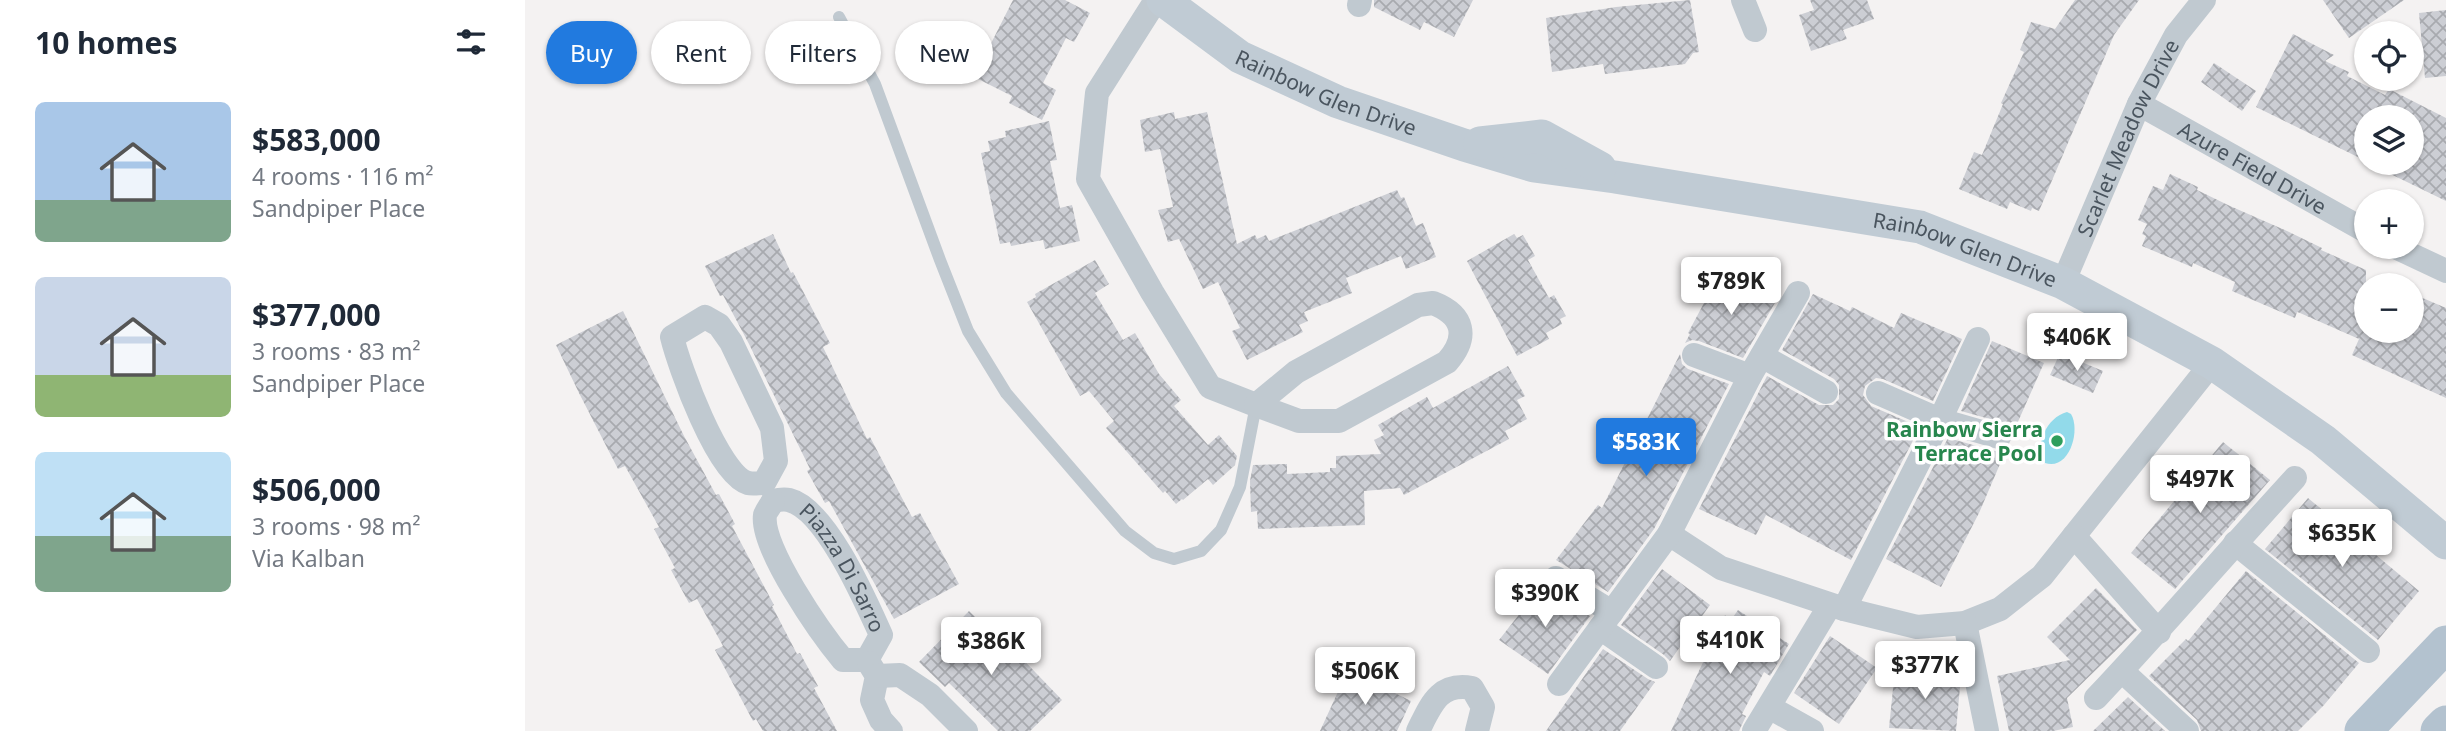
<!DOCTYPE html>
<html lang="en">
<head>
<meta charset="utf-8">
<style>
	:root { --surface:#fff; --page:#f6f6f7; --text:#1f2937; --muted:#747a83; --accent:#217adf }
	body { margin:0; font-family:"Noto Sans",sans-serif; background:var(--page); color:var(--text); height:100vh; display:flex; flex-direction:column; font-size:26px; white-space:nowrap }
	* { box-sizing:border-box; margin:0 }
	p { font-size:23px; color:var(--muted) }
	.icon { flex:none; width:38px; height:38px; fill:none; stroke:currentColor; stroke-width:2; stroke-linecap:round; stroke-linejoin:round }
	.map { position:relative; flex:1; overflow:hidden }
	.side { display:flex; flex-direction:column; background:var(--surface); width:525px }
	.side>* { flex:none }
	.top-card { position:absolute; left:21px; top:21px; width:665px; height:63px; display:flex; gap:14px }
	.controls { position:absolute; left:1829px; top:21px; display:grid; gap:14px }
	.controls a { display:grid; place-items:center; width:70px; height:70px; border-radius:50%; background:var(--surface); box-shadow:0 2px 5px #0004; font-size:35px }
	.price { position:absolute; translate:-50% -60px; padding:0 16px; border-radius:7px; background:#fff; color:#222; font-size:23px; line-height:46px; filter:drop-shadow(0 2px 4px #0008) }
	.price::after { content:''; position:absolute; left:50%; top:42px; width:21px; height:16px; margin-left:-10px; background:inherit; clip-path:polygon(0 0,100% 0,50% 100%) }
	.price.active { background:var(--accent); color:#fff }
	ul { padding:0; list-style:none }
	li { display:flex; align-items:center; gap:21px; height:175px; padding:0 35px }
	li span { display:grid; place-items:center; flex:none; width:196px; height:140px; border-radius:10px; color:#555 }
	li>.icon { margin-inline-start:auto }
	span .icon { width:84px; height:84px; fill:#fffc; stroke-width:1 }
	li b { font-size:30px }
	h2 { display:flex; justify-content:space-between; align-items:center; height:84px; padding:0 35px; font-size:30px }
	.tag { padding:0 24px; border-radius:32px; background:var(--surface); box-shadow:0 2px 5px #0004; font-size:24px; line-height:63px }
	.tag.active { background:var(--accent); color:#fff }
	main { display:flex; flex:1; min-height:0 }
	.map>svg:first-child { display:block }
	.water { fill:#92daea }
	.building { fill:url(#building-cross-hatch) }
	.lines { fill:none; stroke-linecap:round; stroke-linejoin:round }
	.lane { stroke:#c0c9d0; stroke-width:12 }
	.street { stroke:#c0c9d0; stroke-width:24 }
	.secondary { stroke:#c0cbd4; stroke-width:33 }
	.primary { stroke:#b3c2cf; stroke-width:37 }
	.leisure-dot { fill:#2e9e5b; stroke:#fff; stroke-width:2.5 }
	.labels { text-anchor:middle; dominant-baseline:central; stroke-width:7; stroke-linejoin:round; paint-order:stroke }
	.street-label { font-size:21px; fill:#4a555f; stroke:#fff }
	.leisure-label { font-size:21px; font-weight:bold; fill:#27864d; stroke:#fff; text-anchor:end }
</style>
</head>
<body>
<main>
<section class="side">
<h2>10 homes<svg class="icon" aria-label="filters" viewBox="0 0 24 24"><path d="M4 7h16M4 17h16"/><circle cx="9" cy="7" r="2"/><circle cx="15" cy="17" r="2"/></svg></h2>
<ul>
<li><span style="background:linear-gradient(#a9c7e8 70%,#7fa58c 0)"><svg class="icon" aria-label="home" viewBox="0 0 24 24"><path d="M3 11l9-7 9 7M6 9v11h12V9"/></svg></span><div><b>$583,000</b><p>4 rooms · 116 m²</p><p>Sandpiper Place</p></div></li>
<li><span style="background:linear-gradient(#c9d6e8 70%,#8fb573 0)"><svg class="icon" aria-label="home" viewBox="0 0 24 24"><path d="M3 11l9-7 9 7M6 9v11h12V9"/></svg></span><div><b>$377,000</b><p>3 rooms · 83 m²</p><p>Sandpiper Place</p></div></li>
<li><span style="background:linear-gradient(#bfe0f5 60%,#7fa58c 0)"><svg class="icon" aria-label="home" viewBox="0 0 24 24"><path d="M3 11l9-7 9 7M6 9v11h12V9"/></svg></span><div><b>$506,000</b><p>3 rooms · 98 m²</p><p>Via Kalban</p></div></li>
</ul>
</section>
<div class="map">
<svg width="1921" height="731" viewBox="0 0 1921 731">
	<defs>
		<pattern id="building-cross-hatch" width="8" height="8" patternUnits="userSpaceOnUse" patternTransform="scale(1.75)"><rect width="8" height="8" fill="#ccced4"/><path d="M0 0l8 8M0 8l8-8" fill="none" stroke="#a8aaaf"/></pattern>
	</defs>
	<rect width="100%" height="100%" fill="#f4f2f2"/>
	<path class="water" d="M1542,412l4,2c10,17 -2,57 -26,49 -12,-17 2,-46 22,-51z"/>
	<g class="building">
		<polygon points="488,0 540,0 565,13 549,42 541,38 518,83 531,90 517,120 484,103 487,96 449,77"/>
		<polygon points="849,0 948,0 929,37 899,22 895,30 849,7"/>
		<polygon points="1165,0 1174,52 1168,53 1160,64 1080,74 1078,64 1027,72 1021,18 1091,7"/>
		<polygon points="1285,0 1342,0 1349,19 1318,30 1322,39 1286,51 1274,15 1289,10"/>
		<polygon points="1550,0 1614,0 1589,35 1514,211 1507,208 1506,211 1485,202 1482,209 1434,189 1449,152 1457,155 1478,104 1476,103 1499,52 1495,50 1506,22 1530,29"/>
		<polygon points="1798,0 1879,0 1824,38"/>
		<polygon points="1921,10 1921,76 1900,78 1894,13"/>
		<polygon points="1768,34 1809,55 1800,61 1824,72 1822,76 1860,95 1864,89 1921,118 1921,201 1843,163 1886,163 1886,117 1841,117 1841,161 1731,107"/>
		<polygon points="1689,63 1731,91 1717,111 1676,82"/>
		<polygon points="649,112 650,119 682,112 712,244 730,235 732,239 741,235 744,241 872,190 876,198 879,197 891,226 898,223 911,257 881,269 876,256 821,278 827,293 779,312 783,321 774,325 778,332 722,360 707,331 715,328 693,282 678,289 654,239 643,242 633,210 648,207 635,149 620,152 615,120"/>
		<polygon points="524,121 532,160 525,161 535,208 547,205 555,241 520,249 518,240 486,246 485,242 475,244 456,153 465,151 463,141 481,137 480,131"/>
		<polygon points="1645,174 1673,187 1672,190 1705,206 1762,231 1797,248 1796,250 1841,270 1841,331 1886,331 1886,293 1921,308 1921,398 1827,355 1834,339 1775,313 1772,312 1770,318 1707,291 1710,282 1668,263 1667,267 1617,246 1621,236 1617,234 1622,224 1613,220 1628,186 1638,190"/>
		<polygon points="248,234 266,273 268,272 305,343 298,347 342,439 345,437 387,517 395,513 434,584 369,619 304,501 300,503 282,471 285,469 224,344 198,295 195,296 180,266"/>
		<polygon points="989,234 992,238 998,235 1010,256 1003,260 1024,298 1029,295 1041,316 1035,319 1037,324 1021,333 1024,339 992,356 942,261"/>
		<polygon points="570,260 584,284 570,293 598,340 610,333 634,374 656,400 649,406 683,445 694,435 712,456 710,465 688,485 683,479 658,500 657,499 651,504 640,491 638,493 581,428 589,421 564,391 555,396 502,302 511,297 510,294"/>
		<polygon points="1195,273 1251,301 1218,358 1174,341 1167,340 1160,343 1165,334 1163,333"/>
		<polygon points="1288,294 1325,311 1327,307 1369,328 1376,313 1437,339 1408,401 1358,379 1351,378 1340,386 1338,395 1346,406 1395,427 1326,560 1241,515 1231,535 1174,509 1242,376 1294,405 1308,405 1314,399 1314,385 1309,379 1257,350"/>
		<polygon points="98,311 159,436 191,495 194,494 210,524 207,526 249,605 247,606 272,654 275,653 293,686 289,688 312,731 238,731 231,719 228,721 190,650 198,646 172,599 164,603 146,570 150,568 129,529 134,527 100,466 93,469 54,393 31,345"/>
		<polygon points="1467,341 1519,363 1488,433 1479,423 1436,411"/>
		<polygon points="1535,353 1578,371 1568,393 1525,375"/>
		<polygon points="1155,354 1157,364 1163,369 1204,384 1129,529 1083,592 1031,560 1073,505 1077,508"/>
		<polygon points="983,366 1000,396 992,400 1002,419 980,431 984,439 879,495 875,488 839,491 840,525 733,529 732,511 726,512 725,481 728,465 762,464 762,474 805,472 805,468 811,468 811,456 856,454 849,440 859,435 853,425 902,397 908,408"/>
		<polygon points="1423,438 1470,451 1481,450 1454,513 1416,587 1361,559"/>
		<polygon points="1698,442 1745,480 1650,589 1606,553"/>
		<polygon points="1783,498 1894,591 1853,640 1740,549"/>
		<polygon points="1137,569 1185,605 1145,661 1139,655 1096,625"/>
		<polygon points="1721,571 1834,663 1799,705 1773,731 1676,731 1672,720 1624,676 1661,639 1663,641"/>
		<polygon points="1018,584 1023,591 1065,616 1023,674 974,640"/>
		<polygon points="1571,588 1612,630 1542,698 1548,727 1528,731 1484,731 1472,676 1545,660 1522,637"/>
		<polygon points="1213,610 1264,644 1245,676 1239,672 1217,714 1221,716 1214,731 1146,731 1200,615 1206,620"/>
		<polygon points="444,611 478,645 481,642 537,700 505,731 473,731 424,683 420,687 394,662"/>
		<polygon points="1305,636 1352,668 1314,724 1269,693"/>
		<polygon points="1078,649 1123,679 1130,682 1095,731 1021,731"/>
		<polygon points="1370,669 1436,676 1431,731 1364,728"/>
		<polygon points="823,670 886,701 872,731 795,731"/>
		<polygon points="1603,697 1640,731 1568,731"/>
	</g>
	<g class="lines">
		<polyline class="lane" points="314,17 350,84 415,260 443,331 481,393 600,531 629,553 649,559 676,551 696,530 715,487 731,405"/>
		<g class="street">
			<polyline points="631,0 572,93 563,179 627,292 685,387 731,405"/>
			<polyline points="1218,0 1230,30"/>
			<polyline points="834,5 835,0"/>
			<path id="s1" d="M1614,104l227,127"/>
			<polyline points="1870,247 1921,271"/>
			<path id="s2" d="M1538,283l76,-179 37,-69 28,-35"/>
			<path d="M908,303c31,12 36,34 14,59l-108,59h-40l-43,-16 40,-33 122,-67z"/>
			<path d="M180,317l14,8 12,17 41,86 4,33 -12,22c-5,0 -12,1 -16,0 -30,-8 -69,-117 -76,-146z"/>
			<polyline points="1169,355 1225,376"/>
			<polyline points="1237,356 1301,392"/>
			<polyline points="1353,393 1415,420 1474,437"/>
			<path id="s3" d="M248,501c4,-1 12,-2 16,-1 37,9 77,102 92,135l-14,25"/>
			<path d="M248,501c-2,4 -7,10 -8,14 -5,32 57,120 78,145h24"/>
			<polyline points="1144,534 1196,568 1319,609 1392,627 1440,623 1475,609 1517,576 1687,363"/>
			<polyline points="1549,536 1634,632"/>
			<polyline points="1710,543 1843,651"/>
			<polyline points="1031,578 1087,612"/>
			<polyline points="1319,609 1415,420 1453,339"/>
			<polyline points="1440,623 1462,731"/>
			<polyline points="1075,628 1131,667"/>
			<polyline points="344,663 352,676 347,700 356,720 366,731"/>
			<polyline points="1597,671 1662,731"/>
			<polyline points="352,676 375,675 405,695 441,731"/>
			<polyline points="1034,684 1144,534 1225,376 1273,293"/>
			<path d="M1571,698c68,-72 132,-147 199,-220"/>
			<polyline points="1244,707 1287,731"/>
			<path d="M893,731c13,-26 21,-49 54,-43l11,19 -6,24"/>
			<polyline points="1229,731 1305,605"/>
		</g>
		<g class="secondary">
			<path id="s4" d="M638,0l77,57 98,45 126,43 70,21 81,11 305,50 143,56 149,80 111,77 123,103"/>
			<polyline points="955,143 1017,136 1075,168"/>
		</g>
		<g class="primary">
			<polyline points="1838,731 1921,644"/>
			<polyline points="1914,731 1921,724"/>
		</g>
	</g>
	<circle class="leisure-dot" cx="1532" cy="441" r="7"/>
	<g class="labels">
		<g class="street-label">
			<text stroke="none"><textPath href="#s4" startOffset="189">Rainbow Glen Drive</textPath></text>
			<text stroke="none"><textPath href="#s2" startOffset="159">Scarlet Meadow Drive</textPath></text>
			<text stroke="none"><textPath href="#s1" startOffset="130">Azure Field Drive</textPath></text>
			<text stroke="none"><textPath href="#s4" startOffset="850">Rainbow Glen Drive</textPath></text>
			<text stroke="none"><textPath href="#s3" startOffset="105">Piazza Di Sarro</textPath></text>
		</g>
		<g class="leisure-label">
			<text x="1518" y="429">Rainbow Sierra<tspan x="1518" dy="24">Terrace Pool</tspan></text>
		</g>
	</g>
</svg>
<div class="controls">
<a><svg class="icon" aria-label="locate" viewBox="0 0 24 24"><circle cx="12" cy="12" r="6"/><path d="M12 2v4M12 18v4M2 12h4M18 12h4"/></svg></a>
<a><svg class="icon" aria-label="layers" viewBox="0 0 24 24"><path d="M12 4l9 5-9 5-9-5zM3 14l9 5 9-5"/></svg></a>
<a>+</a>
<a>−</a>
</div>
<b class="price" style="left:1206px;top:317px">$789K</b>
<b class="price" style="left:1552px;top:373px">$406K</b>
<b class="price active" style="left:1121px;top:478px">$583K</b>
<b class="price" style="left:1675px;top:515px">$497K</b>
<b class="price" style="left:1817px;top:569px">$635K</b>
<b class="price" style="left:1020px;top:629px">$390K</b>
<b class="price" style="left:1205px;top:676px">$410K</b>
<b class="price" style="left:466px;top:677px">$386K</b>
<b class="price" style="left:1400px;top:701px">$377K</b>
<b class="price" style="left:840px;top:707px">$506K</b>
<div class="top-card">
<a class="tag active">Buy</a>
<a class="tag">Rent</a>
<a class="tag">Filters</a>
<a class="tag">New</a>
</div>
</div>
</main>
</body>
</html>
